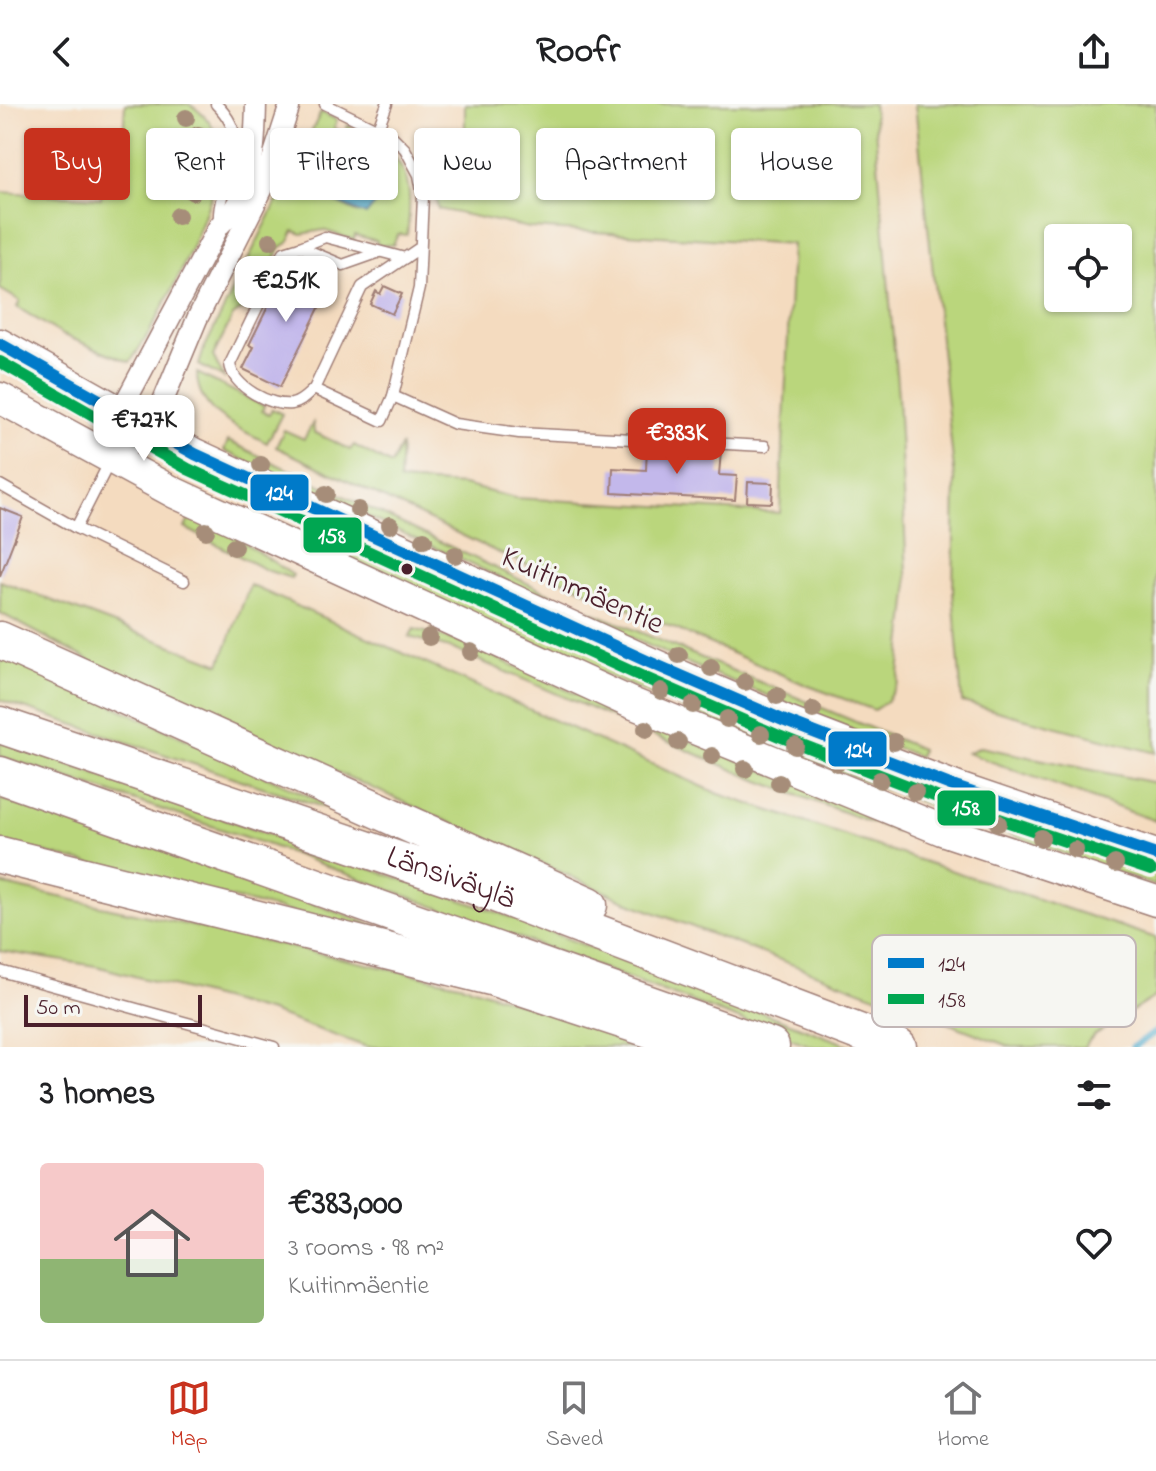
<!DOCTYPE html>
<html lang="en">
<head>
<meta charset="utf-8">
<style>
	:root { --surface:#fff; --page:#f2f2f2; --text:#202124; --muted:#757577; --line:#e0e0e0; --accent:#c8321e }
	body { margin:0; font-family:"Indie Flower",sans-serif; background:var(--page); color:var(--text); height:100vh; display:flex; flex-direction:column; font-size:30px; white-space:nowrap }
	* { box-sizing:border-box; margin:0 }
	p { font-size:26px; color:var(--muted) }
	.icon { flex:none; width:44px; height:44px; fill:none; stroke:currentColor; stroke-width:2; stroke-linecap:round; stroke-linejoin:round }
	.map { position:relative; height:943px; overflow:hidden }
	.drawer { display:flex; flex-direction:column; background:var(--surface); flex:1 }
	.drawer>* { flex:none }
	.guide { position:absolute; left:24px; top:24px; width:1108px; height:72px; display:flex; gap:16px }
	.fabs { position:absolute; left:1044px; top:120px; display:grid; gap:16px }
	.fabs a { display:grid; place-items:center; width:88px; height:88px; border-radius:8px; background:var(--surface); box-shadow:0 2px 6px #0004; font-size:40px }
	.scale { position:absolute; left:24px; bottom:20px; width:178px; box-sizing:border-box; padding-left:8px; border:4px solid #4a1f2b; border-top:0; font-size:22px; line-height:28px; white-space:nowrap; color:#4a1f2b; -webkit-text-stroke:6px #f6f6f2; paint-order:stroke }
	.price { position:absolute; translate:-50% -68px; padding:0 18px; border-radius:16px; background:#fff; color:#222; font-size:26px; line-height:52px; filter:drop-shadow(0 2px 4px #0008) }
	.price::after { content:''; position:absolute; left:50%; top:48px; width:24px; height:18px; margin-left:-12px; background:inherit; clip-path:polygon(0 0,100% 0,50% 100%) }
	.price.active { background:var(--accent); color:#fff }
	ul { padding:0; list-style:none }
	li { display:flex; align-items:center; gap:24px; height:200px; padding:0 40px }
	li+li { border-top:2px solid var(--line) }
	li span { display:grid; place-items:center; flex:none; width:224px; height:160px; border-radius:8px; color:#555 }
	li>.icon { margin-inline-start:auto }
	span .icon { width:96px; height:96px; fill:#fffc; stroke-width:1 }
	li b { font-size:34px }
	h2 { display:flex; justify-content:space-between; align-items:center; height:96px; padding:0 40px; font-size:34px }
	.pill { padding:0 28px; border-radius:8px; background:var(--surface); box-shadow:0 2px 6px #0004; font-size:28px; line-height:72px }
	.pill.active { background:var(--accent); color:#fff }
	header { display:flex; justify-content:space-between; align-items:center; height:104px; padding:0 40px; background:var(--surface); font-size:36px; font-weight:700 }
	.dock { display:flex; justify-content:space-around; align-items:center; height:112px; border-top:2px solid var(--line); background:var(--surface); font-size:22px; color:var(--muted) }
	.dock a { display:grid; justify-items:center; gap:4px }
	.dock .active { color:var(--accent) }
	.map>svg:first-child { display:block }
	.green { fill:#bad67c; stroke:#827a54; stroke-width:2; fill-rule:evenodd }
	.water { fill:#4ba8c9; stroke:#4a647a; stroke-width:2 }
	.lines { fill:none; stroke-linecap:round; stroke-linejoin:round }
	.stream { stroke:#4ba8c9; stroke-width:7 }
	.building { fill:#c3b8eb }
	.lane-casing { stroke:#9f7d75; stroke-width:13 }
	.street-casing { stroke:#9f7d75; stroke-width:23 }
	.primary-casing { stroke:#9f7d75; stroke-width:33 }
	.highway-casing { stroke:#9f7d75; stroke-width:39 }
	.lane { stroke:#fff; stroke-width:10 }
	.street { stroke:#fff; stroke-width:20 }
	.primary { stroke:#fff; stroke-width:30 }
	.highway { stroke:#fff; stroke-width:36 }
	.bus-1-casing { stroke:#f6f6f2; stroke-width:18 }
	.bus-2-casing { stroke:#f6f6f2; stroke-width:18 }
	.bus-1 { stroke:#007ac9; stroke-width:12 }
	.bus-2 { stroke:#00a651; stroke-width:12 }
	.tree { fill:#a68d79 }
	.bus-dot { fill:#4a1f2b; stroke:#f6f6f2; stroke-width:3 }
	.labels { text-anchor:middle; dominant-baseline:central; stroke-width:6; stroke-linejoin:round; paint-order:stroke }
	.street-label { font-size:32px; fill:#4a1f2b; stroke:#f6f6f2 }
	.key { fill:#f6f6f2; stroke:#c2b6b6; stroke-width:2 }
	.key-label { font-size:22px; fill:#4a1f2b }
	.line-badge { stroke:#f6f6f2; stroke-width:3 }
	.badge-label { font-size:22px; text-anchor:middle; font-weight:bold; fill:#fff }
</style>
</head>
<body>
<header><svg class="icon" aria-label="back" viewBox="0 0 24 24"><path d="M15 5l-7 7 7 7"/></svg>Roofr<svg class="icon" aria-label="share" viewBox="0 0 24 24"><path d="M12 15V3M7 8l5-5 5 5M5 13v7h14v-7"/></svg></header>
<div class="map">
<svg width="1156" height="943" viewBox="0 0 1156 943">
	<rect width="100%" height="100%" fill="#f6f6f2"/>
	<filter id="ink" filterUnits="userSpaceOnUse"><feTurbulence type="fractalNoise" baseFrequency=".0125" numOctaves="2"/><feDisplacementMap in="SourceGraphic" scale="16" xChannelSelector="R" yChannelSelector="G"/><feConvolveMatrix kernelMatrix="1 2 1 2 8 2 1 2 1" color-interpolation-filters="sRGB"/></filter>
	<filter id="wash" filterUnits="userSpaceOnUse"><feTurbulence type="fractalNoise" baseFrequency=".006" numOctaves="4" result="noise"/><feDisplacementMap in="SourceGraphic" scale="32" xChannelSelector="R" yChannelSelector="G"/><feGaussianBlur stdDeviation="1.8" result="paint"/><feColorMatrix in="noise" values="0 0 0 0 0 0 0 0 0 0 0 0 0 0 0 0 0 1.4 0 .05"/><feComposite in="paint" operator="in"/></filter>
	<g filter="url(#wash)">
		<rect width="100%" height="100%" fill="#f4dbbf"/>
		<g class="green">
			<path d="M125,0h64c16,10 28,25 30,44 4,48 -59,173 -89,214l-67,-27 -46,-28 3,-6 -20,-12v-97l101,6 1,-17h19z"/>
			<polygon points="465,0 873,0 898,292 908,488 898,579 886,598 874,606 806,581 495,447 276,343 284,326 304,335 313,319 314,328 350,346 354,341 391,361 401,341 399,377 463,381 515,394 780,409 792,140 530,124 438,105 432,70 426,55 465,51"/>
			<path d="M915,0h241v649l-194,-51 -9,-109 2,-113zM1058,134h60v60h-60z"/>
			<path d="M321,8l16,8 -3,8 10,5 4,-8c56,29 67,47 59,110l-9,-1 -5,11h-16v-4l-22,-6 -1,5 -31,-10 -21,4 -8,-3 -5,11 -9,6 -26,53 -9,-2 -2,5 4,2 -14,10 -20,40 11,22 -25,-13 5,-16zM335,70l21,38 -33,-16z"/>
			<path d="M197,269l67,33 -2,5 7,3 3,-5 10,5 -15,29c-30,-16 -70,-30 -70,-70z"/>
			<polygon points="228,337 565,497 880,628 921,645 919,653 680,556 224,347"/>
			<polygon points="191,411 237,434 293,471 291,474 266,466 185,424"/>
			<path d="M341,445c138,43 267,114 401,169 136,56 275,104 414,152v16c-137,-48 -274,-96 -408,-151 -138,-56 -274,-119 -409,-181z"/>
			<polygon points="0,477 220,560 250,481 719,690 1156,834 1156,892 1093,932 1084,943 1011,943 632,800 102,563 0,509"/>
			<polygon points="414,525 464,539 576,590 898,721 895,727 759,677 453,545 409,533"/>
			<polygon points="0,549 359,715 0,596"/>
			<polygon points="0,637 505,811 853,943 814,943 269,741 0,652"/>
			<polygon points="980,643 1156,679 1156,717 967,649"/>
			<polygon points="0,695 165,746 431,842 0,738"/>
			<polygon points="0,780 468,882 652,943 367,943 270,908 96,862 0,847"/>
		</g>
		<path class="water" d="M341,63c21,3 33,15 35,36l-10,12 -44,-19z"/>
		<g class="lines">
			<polyline class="stream" points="1133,943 1156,928"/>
		</g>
		<g id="blocks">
			<g class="building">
				<polygon points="294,159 332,178 280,283 243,265 254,243 249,241 287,164 291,166"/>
				<polygon points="384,182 402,190 392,210 370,200 376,187 380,190"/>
				<polygon points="647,343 721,347 719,371 737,372 735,396 612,389 613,364 646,366"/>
				<polygon points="748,378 773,379 772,399 747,398"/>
				<polygon points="0,404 23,413 0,472"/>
			</g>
		</g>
	</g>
	<g filter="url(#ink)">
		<use href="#blocks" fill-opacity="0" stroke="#9f7d75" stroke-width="2"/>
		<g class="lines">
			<g class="lane-casing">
				<g id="lane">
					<path d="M216,0c44,43 -1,76 3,121"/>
					<polyline points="325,0 393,33 405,45 419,71 423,92 419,184 393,292 382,317 314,285 362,183 418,145"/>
					<polyline points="378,24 387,0"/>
					<polyline points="300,143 325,133 405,154"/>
					<path d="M314,285c-7,6 -12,13 -22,15 -21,3 -59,-17 -62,-40l54,-112 16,-5 43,18 34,-12"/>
					<polyline points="393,292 455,320 519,329 765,342"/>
					<polyline points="0,381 76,424 110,357"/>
					<polyline points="76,424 184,477"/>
					<polyline points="0,867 274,943"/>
				</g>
			</g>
			<g class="street-casing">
				<g id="street">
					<polyline points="111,355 151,326 197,215 263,84 289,4"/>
					<path d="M111,355l9,-47 99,-186c35,-32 36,-78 37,-122"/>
				</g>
			</g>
			<g class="primary-casing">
				<g id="primary">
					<polyline points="0,240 195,350 649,558 785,617 958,684 1156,751"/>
					<polyline points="0,294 175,389 629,598 942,726 1156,797"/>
				</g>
			</g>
			<g class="highway-casing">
				<g id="highway">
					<polyline points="0,536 589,801"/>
					<path id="s1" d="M0,621l469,159 429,163"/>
					<polyline points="0,671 771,943"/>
					<polyline points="0,751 491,873 704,943"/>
				</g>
			</g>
			<use href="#lane" class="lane"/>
			<use href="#street" class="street"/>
			<use href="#primary" class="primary"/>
			<use href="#highway" class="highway"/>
			<g class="bus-1-casing">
				<polyline id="bus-1" points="0,240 195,350 649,558 785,617 958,684 1156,751"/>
			</g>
			<g class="bus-2-casing">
				<polyline id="bus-2" points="0,258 188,365 643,573 779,632 952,699 1151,766"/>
			</g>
			<use href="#bus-1" class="bus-1"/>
			<use href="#bus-2" class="bus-2"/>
		</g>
		<g class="tree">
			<circle cx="186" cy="14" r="9"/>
			<circle cx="198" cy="31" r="9"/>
			<circle cx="201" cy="58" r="9"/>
			<circle cx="193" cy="88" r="9"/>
			<circle cx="178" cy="112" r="9"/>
			<circle cx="270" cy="137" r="9"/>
			<circle cx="249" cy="170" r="9"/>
			<circle cx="261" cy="361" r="9"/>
			<circle cx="292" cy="375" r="9"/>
			<circle cx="326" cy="390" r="9"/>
			<circle cx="358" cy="406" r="9"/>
			<circle cx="390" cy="421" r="9"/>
			<circle cx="206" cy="427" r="9"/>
			<circle cx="424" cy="436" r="9"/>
			<circle cx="234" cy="443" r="9"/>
			<circle cx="455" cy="451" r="9"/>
			<circle cx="429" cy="533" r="9"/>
			<circle cx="471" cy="548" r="9"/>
			<circle cx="679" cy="551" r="9"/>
			<circle cx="711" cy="564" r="9"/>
			<circle cx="745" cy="578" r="9"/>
			<circle cx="661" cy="587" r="9"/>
			<circle cx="777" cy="592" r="9"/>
			<circle cx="693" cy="601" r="9"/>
			<circle cx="813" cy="606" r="9"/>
			<circle cx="727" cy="615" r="9"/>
			<circle cx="646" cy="625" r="9"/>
			<circle cx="761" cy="630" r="9"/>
			<circle cx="678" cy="638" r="9"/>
			<circle cx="894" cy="638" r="9"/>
			<circle cx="795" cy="642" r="9"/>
			<circle cx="712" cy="652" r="9"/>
			<circle cx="837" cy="659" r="9"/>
			<circle cx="745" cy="665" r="9"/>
			<circle cx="880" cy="676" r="9"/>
			<circle cx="779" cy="679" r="9"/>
			<circle cx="915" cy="688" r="9"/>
			<circle cx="998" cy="719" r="9"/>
			<circle cx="1041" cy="734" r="9"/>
			<circle cx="1075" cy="746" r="9"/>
			<circle cx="1115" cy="760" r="9"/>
		</g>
	</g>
	<circle class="bus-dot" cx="407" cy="465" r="7"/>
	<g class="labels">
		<g class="street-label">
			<text transform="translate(582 488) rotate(24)">Kuitinmäentie</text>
			<text stroke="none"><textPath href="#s1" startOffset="476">Länsiväylä</textPath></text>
		</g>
	</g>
	<rect x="872" y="831" width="264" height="92" rx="12" class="key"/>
	<rect x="888" y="854" width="36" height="10" fill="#007ac9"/>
	<rect x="888" y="890" width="36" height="10" fill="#00a651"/>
	<g class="key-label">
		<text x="938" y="867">124</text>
		<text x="938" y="903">158</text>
	</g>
	<g class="line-badge">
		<rect x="249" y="369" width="61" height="39" rx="8" fill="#007ac9"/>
		<rect x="302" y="412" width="61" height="38" rx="8" fill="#00a651"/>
		<rect x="827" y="626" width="61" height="38" rx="8" fill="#007ac9"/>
		<rect x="936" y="685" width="61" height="38" rx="8" fill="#00a651"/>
	</g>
	<g class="badge-label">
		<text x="279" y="396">124</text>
		<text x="332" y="439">158</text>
		<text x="858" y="653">124</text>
		<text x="966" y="711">158</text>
	</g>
</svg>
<div class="fabs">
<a><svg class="icon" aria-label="locate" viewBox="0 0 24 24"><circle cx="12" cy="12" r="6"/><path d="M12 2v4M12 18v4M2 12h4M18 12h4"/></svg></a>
</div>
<div class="scale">50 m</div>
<b class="price" style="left:286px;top:220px">€251K</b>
<b class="price" style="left:144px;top:359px">€727K</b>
<b class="price active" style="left:677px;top:372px">€383K</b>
<div class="guide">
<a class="pill active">Buy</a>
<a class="pill">Rent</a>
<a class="pill">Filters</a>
<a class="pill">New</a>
<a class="pill">Apartment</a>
<a class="pill">House</a>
</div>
</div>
<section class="drawer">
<h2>3 homes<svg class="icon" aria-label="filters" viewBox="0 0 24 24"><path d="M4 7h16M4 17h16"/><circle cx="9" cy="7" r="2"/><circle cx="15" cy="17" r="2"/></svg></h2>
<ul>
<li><span style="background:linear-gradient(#f6c9c9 60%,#8fb573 0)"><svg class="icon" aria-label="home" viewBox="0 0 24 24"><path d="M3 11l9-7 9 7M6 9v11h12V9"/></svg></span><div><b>€383,000</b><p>3 rooms · 98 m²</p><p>Kuitinmäentie</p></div><svg class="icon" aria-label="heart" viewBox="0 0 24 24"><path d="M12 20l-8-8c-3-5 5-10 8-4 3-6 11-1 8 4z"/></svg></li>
</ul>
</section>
<nav class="dock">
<a class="active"><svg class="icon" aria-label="map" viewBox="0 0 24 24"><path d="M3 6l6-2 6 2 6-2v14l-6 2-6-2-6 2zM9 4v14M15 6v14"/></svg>Map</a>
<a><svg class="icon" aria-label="saved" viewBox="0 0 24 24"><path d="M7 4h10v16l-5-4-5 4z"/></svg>Saved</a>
<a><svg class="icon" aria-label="home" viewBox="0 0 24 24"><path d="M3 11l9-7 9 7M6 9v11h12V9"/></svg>Home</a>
</nav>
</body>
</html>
